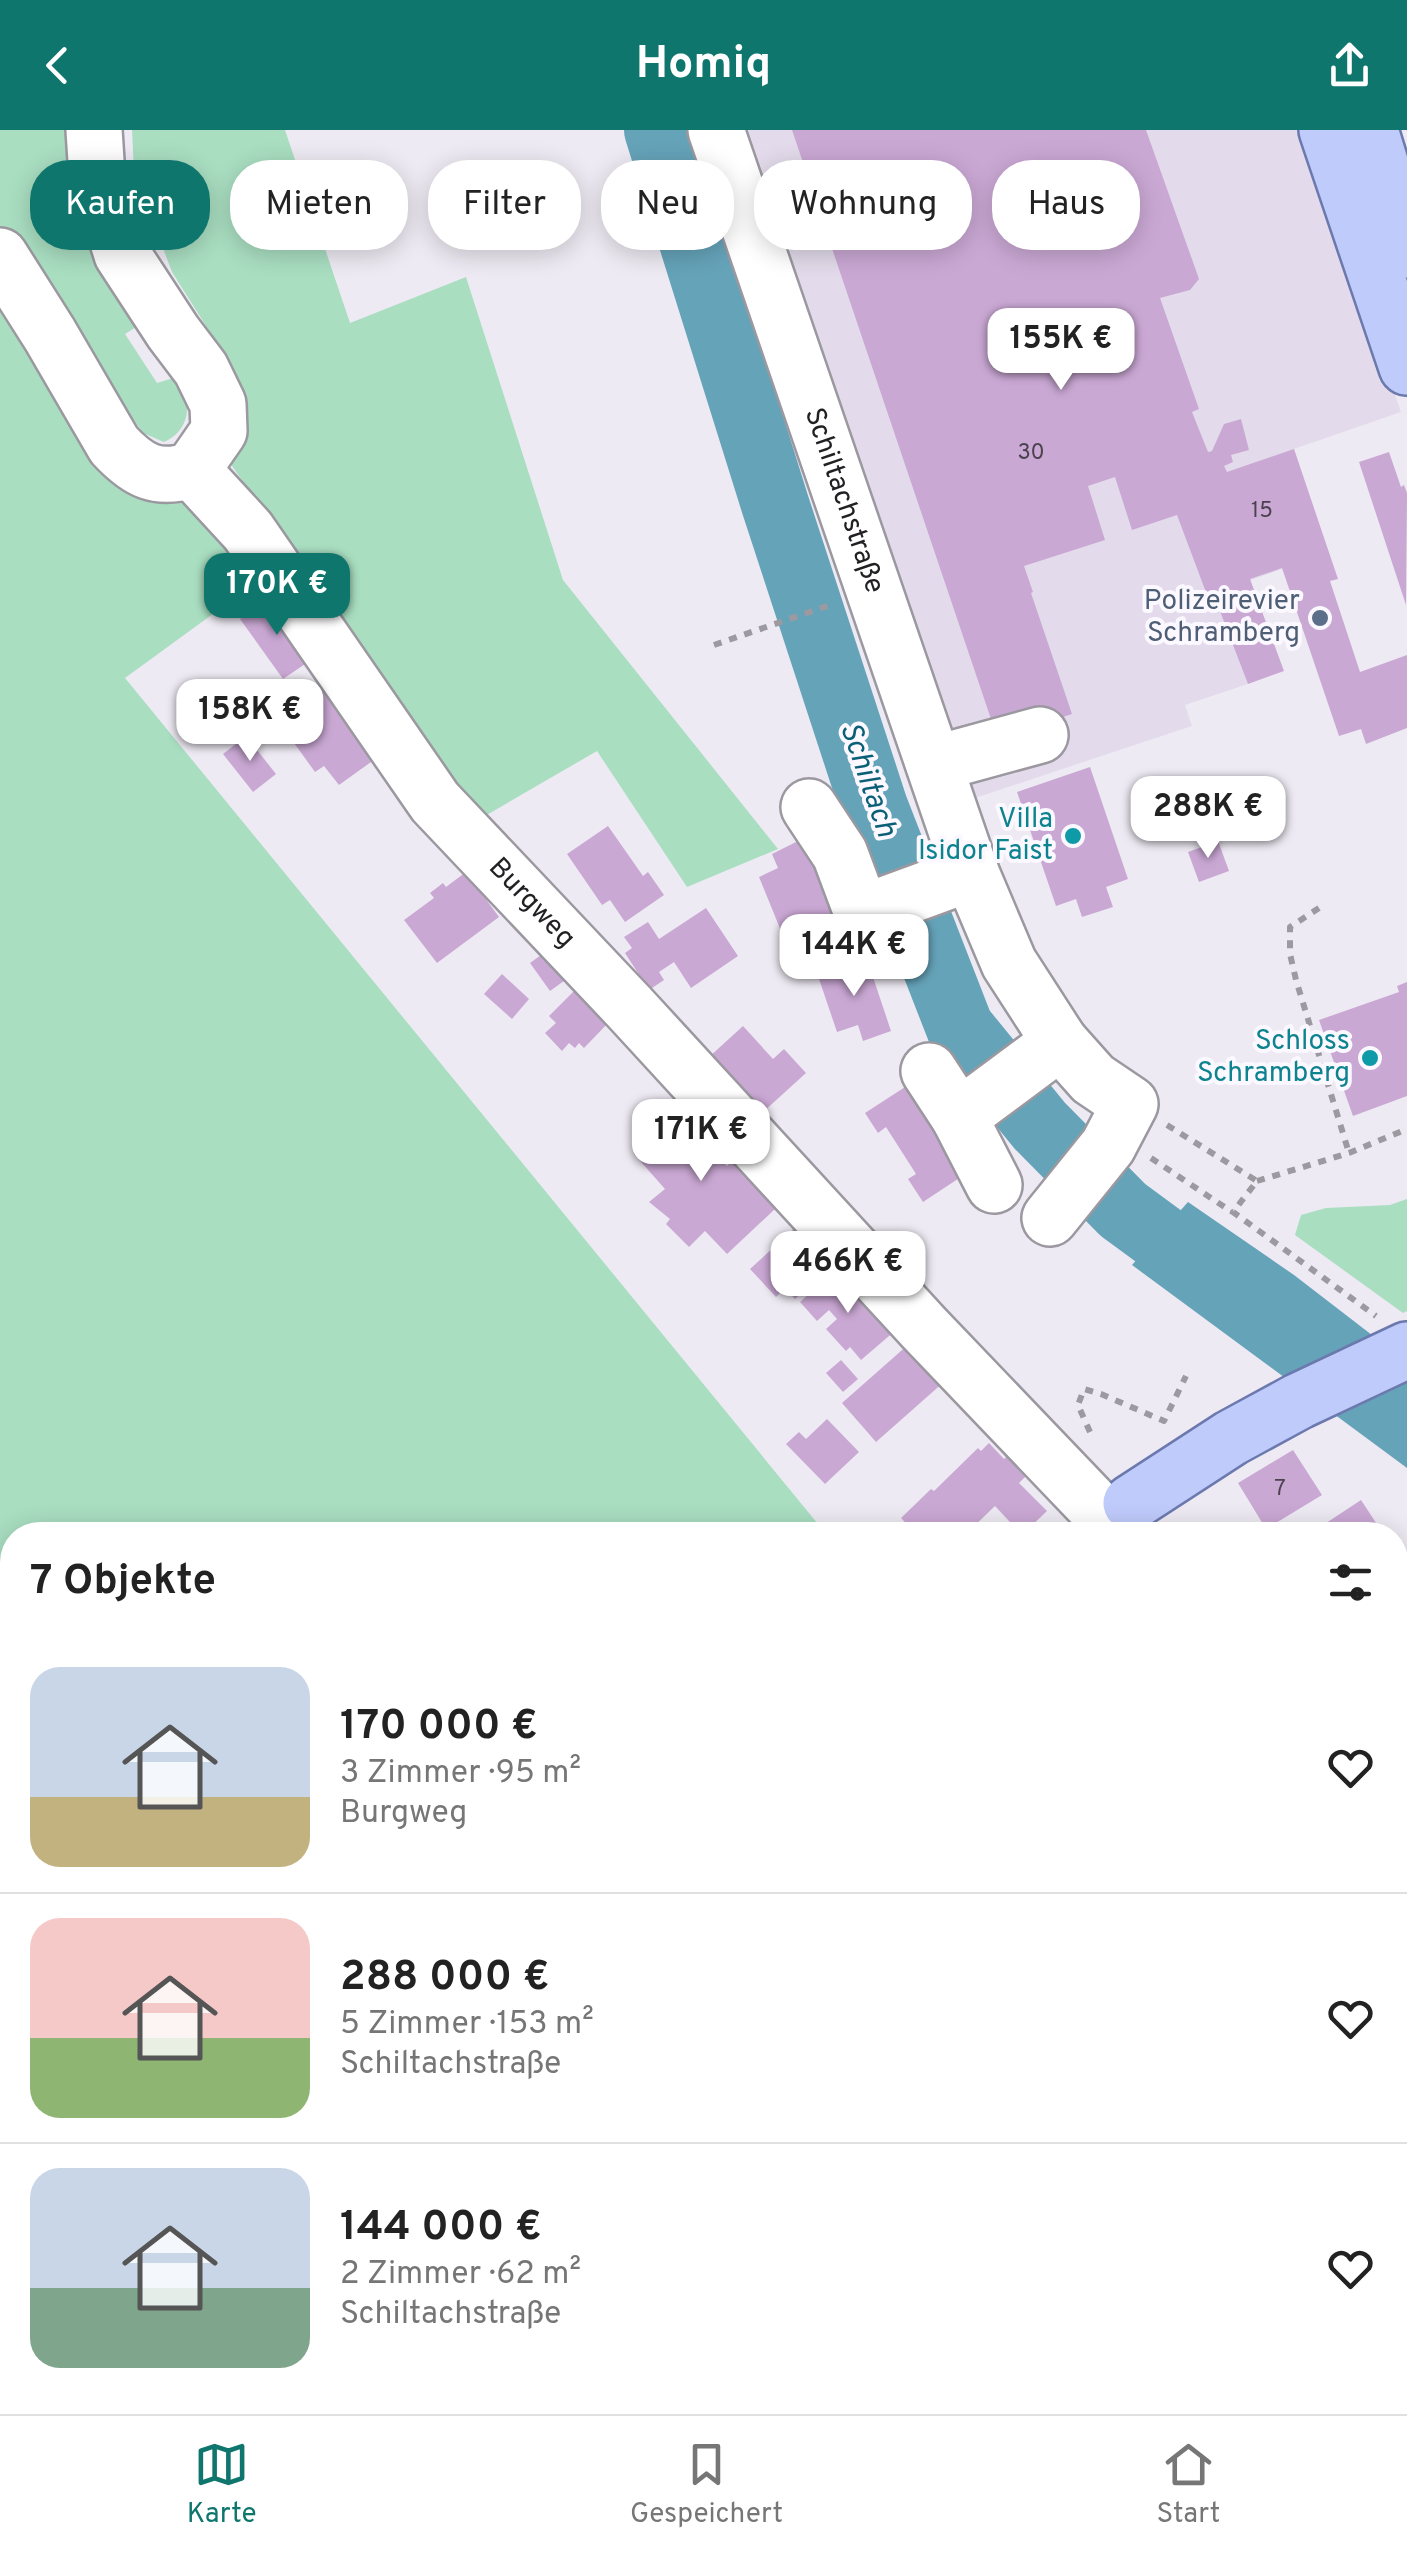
<!DOCTYPE html>
<html lang="de">
<head>
<meta charset="utf-8">
<style>
	:root { --surface:#fff; --page:#f2f2f2; --text:#222; --muted:#767676; --line:#e0e0e0; --accent:#0f766e }
	body { margin:0; font-family:Overpass,sans-serif; background:var(--page); color:var(--text); height:100vh; display:flex; flex-direction:column; font-size:38px; white-space:nowrap }
	* { box-sizing:border-box; margin:0 }
	p { font-size:32px; color:var(--muted) }
	.icon { flex:none; width:55px; height:55px; fill:none; stroke:currentColor; stroke-width:2; stroke-linecap:round; stroke-linejoin:round }
	.map { position:relative; flex:1; overflow:hidden }
	.details { position:absolute; left:0px; top:1392px; width:1408px; height:892px; display:flex; flex-direction:column; background:var(--surface); border-radius:40px 40px 0 0; box-shadow:0 5px 25px #0003 }
	.details>* { flex:none }
	.top-card { position:absolute; left:30px; top:30px; width:1348px; height:90px; display:flex; gap:20px }
	.price { position:absolute; translate:-50% -85px; padding:0 22px; border-radius:20px; background:#fff; color:#222; font-size:32px; line-height:65px; filter:drop-shadow(0 2px 5px #0008) }
	.price::after { content:''; position:absolute; left:50%; top:60px; width:30px; height:22px; margin-left:-15px; background:inherit; clip-path:polygon(0 0,100% 0,50% 100%) }
	.price.selected { background:var(--accent); color:#fff }
	ul { padding:0; list-style:none }
	li { display:flex; align-items:center; gap:30px; height:250px; padding:0 30px }
	li+li { border-top:2px solid var(--line) }
	li span { display:grid; place-items:center; flex:none; width:280px; height:200px; border-radius:30px; color:#555 }
	li>.icon { margin-inline-start:auto }
	span .icon { width:120px; height:120px; fill:#fffc; stroke-width:1 }
	li b { font-size:42px }
	h2 { display:flex; justify-content:space-between; align-items:center; height:120px; padding:0 30px; font-size:42px }
	.chip { padding:0 35px; border-radius:40px; background:var(--surface); box-shadow:0 5px 25px #0003; font-size:35px; line-height:90px }
	.chip.selected { background:var(--accent); color:#fff }
	header { display:flex; justify-content:space-between; align-items:center; height:130px; padding:0 30px; background:var(--accent); color:#fff; font-size:45px; font-weight:700 }
	.tab-bar { display:flex; justify-content:space-around; align-items:center; height:140px; border-top:2px solid var(--line); background:var(--surface); font-size:28px; color:var(--muted) }
	.tab-bar a { display:grid; justify-items:center; gap:5px }
	.tab-bar .selected { color:var(--accent) }
	.map>svg:first-child { display:block }
	.built { fill:#e3dbeb }
	.green { fill:#a9dec1 }
	.water { fill:#65a3b9 }
	.lines { fill:none; stroke-linecap:round; stroke-linejoin:round }
	.river { stroke:#65a3b9; stroke-width:68 }
	.building { fill:#caa8d4 }
	.major-tunnel { stroke:#c5c2c9; stroke-width:55; stroke-dasharray:55 28; stroke-linecap:butt }
	.minor-casing { stroke:#9b98a0; stroke-width:60 }
	.major-casing { stroke:#6c79ae; stroke-width:60 }
	.path { stroke:#9c99a0; stroke-width:6; stroke-dasharray:8 8; stroke-linecap:butt }
	.minor { stroke:#fff; stroke-width:55 }
	.major { stroke:#bfcbfb; stroke-width:55 }
	.service-dot { fill:#5c6f8a; stroke:#fbf8ff; stroke-width:4 }
	.culture-dot { fill:#0f9aa8; stroke:#fbf8ff; stroke-width:4 }
	.labels { text-anchor:middle; dominant-baseline:central; stroke-width:8; stroke-linejoin:round; paint-order:stroke }
	.number-label { font-size:22px; fill:#4c424f }
	.street-label { font-size:28px; fill:#222023; stroke:#fbf8ff }
	.service-label { font-size:28px; fill:#4e5e75; stroke:#fbf8ff; text-anchor:end }
	.culture-label { font-size:28px; fill:#0d838f; stroke:#fbf8ff; text-anchor:end }
	.water-label { font-size:30px; font-style:italic; fill:#095f76; stroke:#fbf8ff }
</style>
</head>
<body>
<header><svg class="icon" aria-label="back" viewBox="0 0 24 24"><path d="M15 5l-7 7 7 7"/></svg>Homiq<svg class="icon" aria-label="share" viewBox="0 0 24 24"><path d="M12 15V3M7 8l5-5 5 5M5 13v7h14v-7"/></svg></header>
<div class="map">
<svg width="1407" height="2284" viewBox="0 0 1407 2284">
	<rect width="100%" height="100%" fill="#eeeaf3"/>
	<polygon class="built" points="735,0 1303,0 1401,282 1294,319 1328,423 1214,463 1248,554 1185,575 1192,596 969,670"/>
	<g class="green">
		<path d="M0,0h73l78,188 -26,16 32,49 26,-8c7,28 9,54 -19,67l-21,-9 -133,-187 -10,-20z"/>
		<polygon points="132,0 285,0 350,193 466,147 563,450 778,719 687,757 597,621 478,690 230,333 236,275 235,242 172,142 134,41"/>
		<polygon points="0,158 54,232 199,363 265,446 125,548 827,1405 12,1405 12,2272 1245,2272 1246,2284 0,2284"/>
		<polygon points="1407,1069 1407,1181 1403,1183 1295,1105 1301,1085 1326,1078 1390,1075"/>
	</g>
	<polygon class="water" points="1188,1072 1294,1145 1407,1232 1407,1338 1132,1135"/>
	<g class="lines">
		<polyline class="river" points="658,0 775,374 874,677 960,898 1040,996 1123,1080 1233,1161"/>
	</g>
	<g class="building">
		<polygon points="792,0 1146,0 1199,149 1190,160 1160,168 1199,279 1192,282 1208,322 1212,321 1224,294 1241,289 1249,320 1231,325 1233,332 1224,336 1227,342 1294,319 1338,449 1330,451 1360,542 1407,525 1407,598 1366,614 1361,599 1339,606 1282,438 1250,449 1284,541 1248,554 1213,463 1207,465 1177,385 1132,400 1115,347 1088,356 1105,410 1024,436 1033,462 1031,463 1072,584 993,610 992,592"/>
		<polygon points="1389,322 1401,357 1404,355 1407,363 1406,475 1359,332"/>
		<polygon points="271,468 314,528 283,549 240,489"/>
		<polygon points="324,551 378,627 339,655 324,636 315,642 289,606 298,599 285,581"/>
		<polygon points="246,606 276,644 253,662 223,624"/>
		<polygon points="1090,637 1128,749 1106,757 1113,777 1082,787 1076,769 1056,776 1017,662"/>
		<polygon points="608,696 643,746 648,742 664,765 625,792 610,770 602,775 567,724"/>
		<polygon points="816,702 846,800 842,802 848,817 816,830 809,815 790,823 759,747 778,738 772,724"/>
		<polygon points="1218,711 1229,741 1199,752 1188,722"/>
		<polygon points="466,742 499,787 437,833 404,790 434,768 430,763 443,753 446,757"/>
		<polygon points="706,778 738,826 691,858 674,832 659,842 664,850 649,860 625,823 632,818 624,807 648,792 659,809"/>
		<polygon points="548,820 568,848 550,861 530,833"/>
		<polygon points="866,826 891,901 863,911 858,895 837,902 817,843"/>
		<polygon points="502,844 529,869 512,889 484,864"/>
		<polygon points="1407,852 1407,966 1353,986 1319,890 1399,862 1397,856"/>
		<polygon points="577,858 610,891 584,918 579,913 575,918 569,913 562,921 545,903 556,893 549,886"/>
		<polygon points="743,896 773,929 784,919 806,943 761,984 708,928"/>
		<polygon points="919,948 976,1037 923,1072 908,1049 916,1044 886,997 878,1003 865,983"/>
		<polygon points="688,974 725,1014 715,1024 727,1036 731,1032 775,1079 727,1124 705,1101 689,1117 666,1094 670,1089 649,1072 665,1059 634,1024"/>
		<polygon points="798,1095 833,1134 795,1169 785,1158 776,1167 750,1139"/>
		<polygon points="835,1141 896,1200 861,1230 850,1217 846,1221 826,1199 837,1189 829,1180 817,1191 800,1172"/>
		<polygon points="910,1213 945,1251 876,1312 842,1273"/>
		<polygon points="841,1230 858,1249 843,1262 826,1243"/>
		<polygon points="827,1289 859,1322 825,1354 786,1314 799,1302 806,1309"/>
		<polygon points="1022,1312 1040,1332 1019,1353 1047,1381 1022,1405 995,1376 965,1405 917,1405 901,1388 931,1359 934,1361 978,1318 981,1321 989,1313 1004,1329"/>
		<polygon points="1293,1320 1322,1365 1266,1399 1238,1353"/>
		<polygon points="1361,1370 1384,1405 1308,1405"/>
		<polygon points="1395,1421 1407,1439 1407,1458 1395,1466"/>
		<polygon points="1407,1520 1407,1679 1395,1661 1395,1528"/>
		<polygon points="1407,1816 1407,1910 1395,1913 1395,1818"/>
		<polygon points="1397,2069 1407,2069 1407,2284 1383,2284 1383,2272 1395,2272 1395,2081"/>
	</g>
	<g class="lines">
		<polyline class="major-tunnel" points="756,2272 757,2284"/>
		<g class="minor-casing">
			<g id="minor">
				<polyline points="94,0 97,46 122,124 173,202 201,239 218,274 219,301 192,340"/>
				<path id="s1" d="M716,0l255,743 38,90 51,79 33,37 37,25 -22,42 -58,72"/>
				<path d="M0,126l50,79 64,110c24,26 43,36 78,25"/>
				<path id="s2" d="M192,340l56,61 187,271 195,206 294,320 198,207"/>
				<polyline points="934,634 1040,605"/>
				<polyline points="809,677 840,724 862,783 971,743"/>
				<polyline points="929,941 959,987 994,1055"/>
				<polyline points="959,987 1060,912"/>
				<polyline points="1395,1493 1407,1485"/>
			</g>
		</g>
		<g class="major-casing">
			<g id="major">
				<polyline points="1327,0 1407,237"/>
				<polyline points="1370,0 1407,120"/>
				<polyline points="1131,1373 1231,1308 1299,1271 1407,1220"/>
			</g>
		</g>
		<g class="path">
			<polyline points="714,515 830,475"/>
			<polyline points="1319,778 1290,797 1290,824 1296,850 1349,1023"/>
			<polyline points="1167,995 1257,1051 1233,1082 1376,1186"/>
			<polyline points="1151,1028 1232,1082"/>
			<polyline points="1257,1051 1349,1023 1407,999"/>
			<polyline points="1090,1302 1078,1275 1084,1259 1101,1264 1164,1291 1186,1246"/>
			<polyline points="0,1548 12,1555"/>
			<polyline points="1395,1721 1407,1738"/>
			<polyline points="0,1845 12,1858"/>
			<polyline points="1395,1951 1407,1952"/>
			<polyline points="231,2284 232,2272"/>
			<polyline points="893,2284 893,2272"/>
		</g>
		<use href="#minor" class="minor"/>
		<use href="#major" class="major"/>
	</g>
	<circle class="service-dot" cx="1320" cy="488" r="10"/>
	<g class="culture-dot">
		<circle cx="1073" cy="706" r="10"/>
		<circle cx="1370" cy="928" r="10"/>
	</g>
	<g class="labels">
		<g class="number-label">
			<text x="1031" y="323">30</text>
			<text x="1262" y="381">15</text>
			<text x="1280" y="1359">7</text>
		</g>
		<g class="street-label">
			<text stroke="none"><textPath href="#s1" startOffset="392">Schiltachstraße</textPath></text>
			<text stroke="none"><textPath href="#s2" startOffset="552">Burgweg</textPath></text>
		</g>
		<g class="service-label">
			<text x="1300" y="472">Polizeirevier<tspan x="1300" dy="32">Schramberg</tspan></text>
		</g>
		<g class="culture-label">
			<text x="1053" y="690">Villa<tspan x="1053" dy="32">Isidor Faist</tspan></text>
			<text x="1350" y="912">Schloss<tspan x="1350" dy="32">Schramberg</tspan></text>
		</g>
		<g class="water-label">
			<text transform="translate(867 650) rotate(71)">Schiltach</text>
		</g>
	</g>
</svg>
<b class="price" style="left:1061px;top:263px">155K €</b>
<b class="price selected" style="left:277px;top:508px">170K €</b>
<b class="price" style="left:250px;top:634px">158K €</b>
<b class="price" style="left:1208px;top:731px">288K €</b>
<b class="price" style="left:854px;top:869px">144K €</b>
<b class="price" style="left:701px;top:1054px">171K €</b>
<b class="price" style="left:848px;top:1186px">466K €</b>
<div class="top-card">
<a class="chip selected">Kaufen</a>
<a class="chip">Mieten</a>
<a class="chip">Filter</a>
<a class="chip">Neu</a>
<a class="chip">Wohnung</a>
<a class="chip">Haus</a>
</div>
<section class="details">
<h2>7 Objekte<svg class="icon" aria-label="filters" viewBox="0 0 24 24"><path d="M4 7h16M4 17h16"/><circle cx="9" cy="7" r="2"/><circle cx="15" cy="17" r="2"/></svg></h2>
<ul>
<li><span style="background:linear-gradient(#c9d6e8 65%,#c2b280 0)"><svg class="icon" aria-label="home" viewBox="0 0 24 24"><path d="M3 11l9-7 9 7M6 9v11h12V9"/></svg></span><div><b>170 000 €</b><p>3 Zimmer · 95 m²</p><p>Burgweg</p></div><svg class="icon" aria-label="heart" viewBox="0 0 24 24"><path d="M12 20l-8-8c-3-5 5-10 8-4 3-6 11-1 8 4z"/></svg></li>
<li><span style="background:linear-gradient(#f6c9c9 60%,#8fb573 0)"><svg class="icon" aria-label="home" viewBox="0 0 24 24"><path d="M3 11l9-7 9 7M6 9v11h12V9"/></svg></span><div><b>288 000 €</b><p>5 Zimmer · 153 m²</p><p>Schiltachstraße</p></div><svg class="icon" aria-label="heart" viewBox="0 0 24 24"><path d="M12 20l-8-8c-3-5 5-10 8-4 3-6 11-1 8 4z"/></svg></li>
<li><span style="background:linear-gradient(#c9d6e8 60%,#7fa58c 0)"><svg class="icon" aria-label="home" viewBox="0 0 24 24"><path d="M3 11l9-7 9 7M6 9v11h12V9"/></svg></span><div><b>144 000 €</b><p>2 Zimmer · 62 m²</p><p>Schiltachstraße</p></div><svg class="icon" aria-label="heart" viewBox="0 0 24 24"><path d="M12 20l-8-8c-3-5 5-10 8-4 3-6 11-1 8 4z"/></svg></li>
</ul>
</section>
</div>
<nav class="tab-bar">
<a class="selected"><svg class="icon" aria-label="map" viewBox="0 0 24 24"><path d="M3 6l6-2 6 2 6-2v14l-6 2-6-2-6 2zM9 4v14M15 6v14"/></svg>Karte</a>
<a><svg class="icon" aria-label="saved" viewBox="0 0 24 24"><path d="M7 4h10v16l-5-4-5 4z"/></svg>Gespeichert</a>
<a><svg class="icon" aria-label="home" viewBox="0 0 24 24"><path d="M3 11l9-7 9 7M6 9v11h12V9"/></svg>Start</a>
</nav>
</body>
</html>
